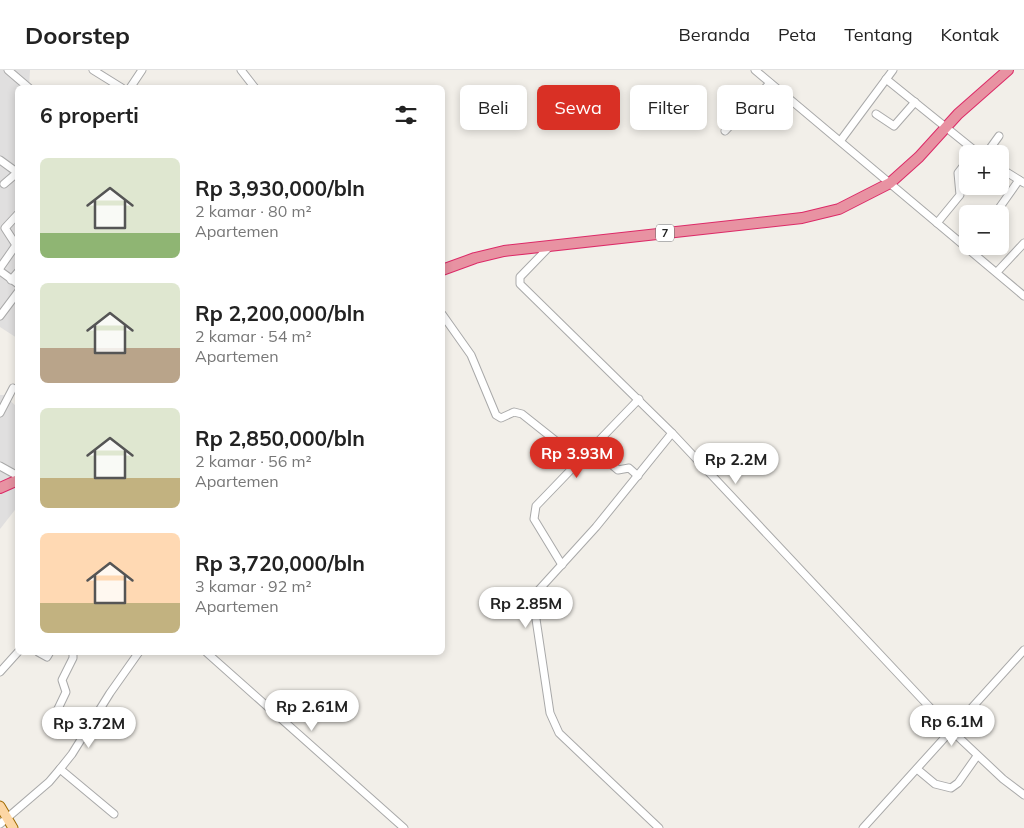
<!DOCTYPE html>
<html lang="id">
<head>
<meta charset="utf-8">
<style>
	:root { --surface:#fff; --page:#f6f6f6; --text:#222; --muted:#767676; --line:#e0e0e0; --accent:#d93025 }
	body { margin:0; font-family:Mulish,sans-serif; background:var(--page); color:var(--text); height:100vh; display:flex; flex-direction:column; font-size:19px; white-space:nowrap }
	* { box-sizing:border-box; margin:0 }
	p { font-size:16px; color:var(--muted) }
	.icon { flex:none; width:28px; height:28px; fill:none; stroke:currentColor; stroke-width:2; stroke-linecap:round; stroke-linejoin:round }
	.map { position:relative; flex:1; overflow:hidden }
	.side { position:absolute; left:15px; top:15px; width:430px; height:570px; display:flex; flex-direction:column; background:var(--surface); border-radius:8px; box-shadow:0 2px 8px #0003 }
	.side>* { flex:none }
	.top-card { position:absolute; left:460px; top:15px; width:475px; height:45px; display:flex; gap:10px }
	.fabs { position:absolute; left:959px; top:75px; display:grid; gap:10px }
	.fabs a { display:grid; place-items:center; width:50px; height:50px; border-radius:8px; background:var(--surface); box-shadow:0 2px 8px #0003; font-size:25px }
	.price { position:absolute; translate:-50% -42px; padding:0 11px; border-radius:18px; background:#fff; color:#222; font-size:16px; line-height:32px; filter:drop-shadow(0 1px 2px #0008) }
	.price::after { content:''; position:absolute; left:50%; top:30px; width:15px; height:11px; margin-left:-8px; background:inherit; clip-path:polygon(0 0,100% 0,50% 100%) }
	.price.on { background:var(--accent); color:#fff }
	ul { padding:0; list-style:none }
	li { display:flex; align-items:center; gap:15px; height:125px; padding:0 25px }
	li span { display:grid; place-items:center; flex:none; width:140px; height:100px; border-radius:8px; color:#555 }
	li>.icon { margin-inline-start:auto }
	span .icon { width:60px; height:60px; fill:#fffc; stroke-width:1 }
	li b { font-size:21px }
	h2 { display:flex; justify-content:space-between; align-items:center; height:60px; padding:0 25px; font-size:21px }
	.tag { padding:0 18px; border-radius:8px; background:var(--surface); box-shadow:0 2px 8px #0003; font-size:18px; line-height:45px }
	.tag.on { background:var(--accent); color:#fff }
	header { display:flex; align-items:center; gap:30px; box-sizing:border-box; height:70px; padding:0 25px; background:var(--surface); border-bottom:1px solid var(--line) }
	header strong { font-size:24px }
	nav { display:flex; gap:28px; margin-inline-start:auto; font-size:18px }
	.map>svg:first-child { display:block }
	.residential { fill:#e0dfdf }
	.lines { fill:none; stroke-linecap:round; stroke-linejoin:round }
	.minor-casing { stroke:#a9a9a9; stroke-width:9 }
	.major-casing { stroke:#a06b00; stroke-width:11 }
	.highway-casing { stroke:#dc2a67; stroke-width:12 }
	.minor { stroke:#fff; stroke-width:7 }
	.major { stroke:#fcd6a4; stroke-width:9 }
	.highway { stroke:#e892a2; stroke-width:10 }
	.labels { text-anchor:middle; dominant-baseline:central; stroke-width:4; stroke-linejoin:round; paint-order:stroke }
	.shield { fill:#fff; stroke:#646464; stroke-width:1 }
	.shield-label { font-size:11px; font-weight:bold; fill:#222 }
</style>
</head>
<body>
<header>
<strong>Doorstep</strong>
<nav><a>Beranda</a><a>Peta</a><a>Tentang</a><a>Kontak</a></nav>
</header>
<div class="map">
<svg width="1024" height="758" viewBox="0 0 1024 758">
	<rect width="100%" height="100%" fill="#f2efe9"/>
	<g class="residential">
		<polygon points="0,0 30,0 29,17 31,17 18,18 17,268 0,257"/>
		<polygon points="0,325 4,325 17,337 18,436 0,459"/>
	</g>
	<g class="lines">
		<g class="minor-casing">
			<g id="minor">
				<polyline points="8,0 29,18"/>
				<polyline points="93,0 122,18"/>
				<polyline points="241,0 255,18"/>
				<polyline points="755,0 1024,226"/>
				<polyline points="886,9 979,84"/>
				<polyline points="130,18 142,0"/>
				<polyline points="876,44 894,56 915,32"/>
				<polyline points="725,61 770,13"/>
				<polyline points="841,70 893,0"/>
				<polyline points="986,84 999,66"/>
				<polyline points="0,90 18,103"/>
				<polyline points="1000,98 1024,113"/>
				<polyline points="4,114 18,102"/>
				<polyline points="995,144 1019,110"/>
				<polyline points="937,153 960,125 958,103 968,90"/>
				<polyline points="551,175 520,207 520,214 672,363 952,661 1003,709 1024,725"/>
				<polyline points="0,198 16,175 5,158 18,144"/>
				<polyline points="0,201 18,214"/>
				<polyline points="997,202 1024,173"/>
				<polyline points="11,210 18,202"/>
				<polyline points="442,244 471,285 496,345 501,348 514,342 522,344 556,371 583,386"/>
				<polyline points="0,246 18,222"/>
				<polyline points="0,343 13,318"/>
				<polyline points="592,378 618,400 629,398 638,406"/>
				<polyline points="0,396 18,406"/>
				<polyline points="562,495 534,449 536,436 639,329"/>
				<polyline points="38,582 47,587 50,582"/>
				<polyline points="73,582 73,588 62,610 66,622 55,645 56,650 63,656 85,664"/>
				<polyline points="206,582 404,758"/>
				<polyline points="0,602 18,582"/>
				<polyline points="60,699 114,744"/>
				<polyline points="917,699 935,714 951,718 958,713 977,686"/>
				<polyline points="0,754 49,712 60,699 72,684 110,623 139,582"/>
				<polyline points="659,758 559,663 550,643 533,529 536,523 596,457 672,363"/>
				<polyline points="863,758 1024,580"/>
			</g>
		</g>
		<g class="major-casing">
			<polyline id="major" points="0,736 13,758"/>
		</g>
		<g class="highway-casing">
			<g id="highway">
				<polyline points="442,200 475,188 504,181 802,148 839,139 890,113 919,87 958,44 1008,0"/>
				<polyline points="0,418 18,410"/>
			</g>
		</g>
		<use href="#minor" class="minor"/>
		<use href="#major" class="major"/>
		<use href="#highway" class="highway"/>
	</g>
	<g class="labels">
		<rect class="shield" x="656" y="154.5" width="18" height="17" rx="4"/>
		<g class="shield-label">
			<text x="665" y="163">7</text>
		</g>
	</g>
</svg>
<div class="fabs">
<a>+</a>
<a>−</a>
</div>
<b class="price on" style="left:577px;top:409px">Rp 3.93M</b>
<b class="price" style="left:736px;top:415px">Rp 2.2M</b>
<b class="price" style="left:526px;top:559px">Rp 2.85M</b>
<b class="price" style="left:312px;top:662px">Rp 2.61M</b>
<b class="price" style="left:952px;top:677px">Rp 6.1M</b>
<b class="price" style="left:89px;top:679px">Rp 3.72M</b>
<div class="top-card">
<a class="tag">Beli</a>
<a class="tag on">Sewa</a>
<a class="tag">Filter</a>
<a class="tag">Baru</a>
</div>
<section class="side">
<h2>6 properti<svg class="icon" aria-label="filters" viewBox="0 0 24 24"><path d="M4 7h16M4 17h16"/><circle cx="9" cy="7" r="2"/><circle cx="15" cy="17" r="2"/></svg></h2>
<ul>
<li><span style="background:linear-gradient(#dfe7d0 75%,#8fb573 0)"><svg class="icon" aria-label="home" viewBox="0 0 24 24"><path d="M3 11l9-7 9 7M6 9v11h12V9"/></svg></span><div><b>Rp 3,930,000/bln</b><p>2 kamar · 80 m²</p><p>Apartemen</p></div></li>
<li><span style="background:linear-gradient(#dfe7d0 65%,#b9a48a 0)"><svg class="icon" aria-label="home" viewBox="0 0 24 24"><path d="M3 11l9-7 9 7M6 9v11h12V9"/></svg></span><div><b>Rp 2,200,000/bln</b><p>2 kamar · 54 m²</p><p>Apartemen</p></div></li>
<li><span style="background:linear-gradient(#dfe7d0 70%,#c2b280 0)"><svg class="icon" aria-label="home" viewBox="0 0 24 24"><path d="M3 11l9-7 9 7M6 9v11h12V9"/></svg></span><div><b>Rp 2,850,000/bln</b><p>2 kamar · 56 m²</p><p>Apartemen</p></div></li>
<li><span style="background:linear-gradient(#ffd9b3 70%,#c2b280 0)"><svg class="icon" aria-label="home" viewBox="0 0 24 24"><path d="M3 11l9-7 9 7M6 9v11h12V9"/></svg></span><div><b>Rp 3,720,000/bln</b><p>3 kamar · 92 m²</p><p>Apartemen</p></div></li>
</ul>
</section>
</div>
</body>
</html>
